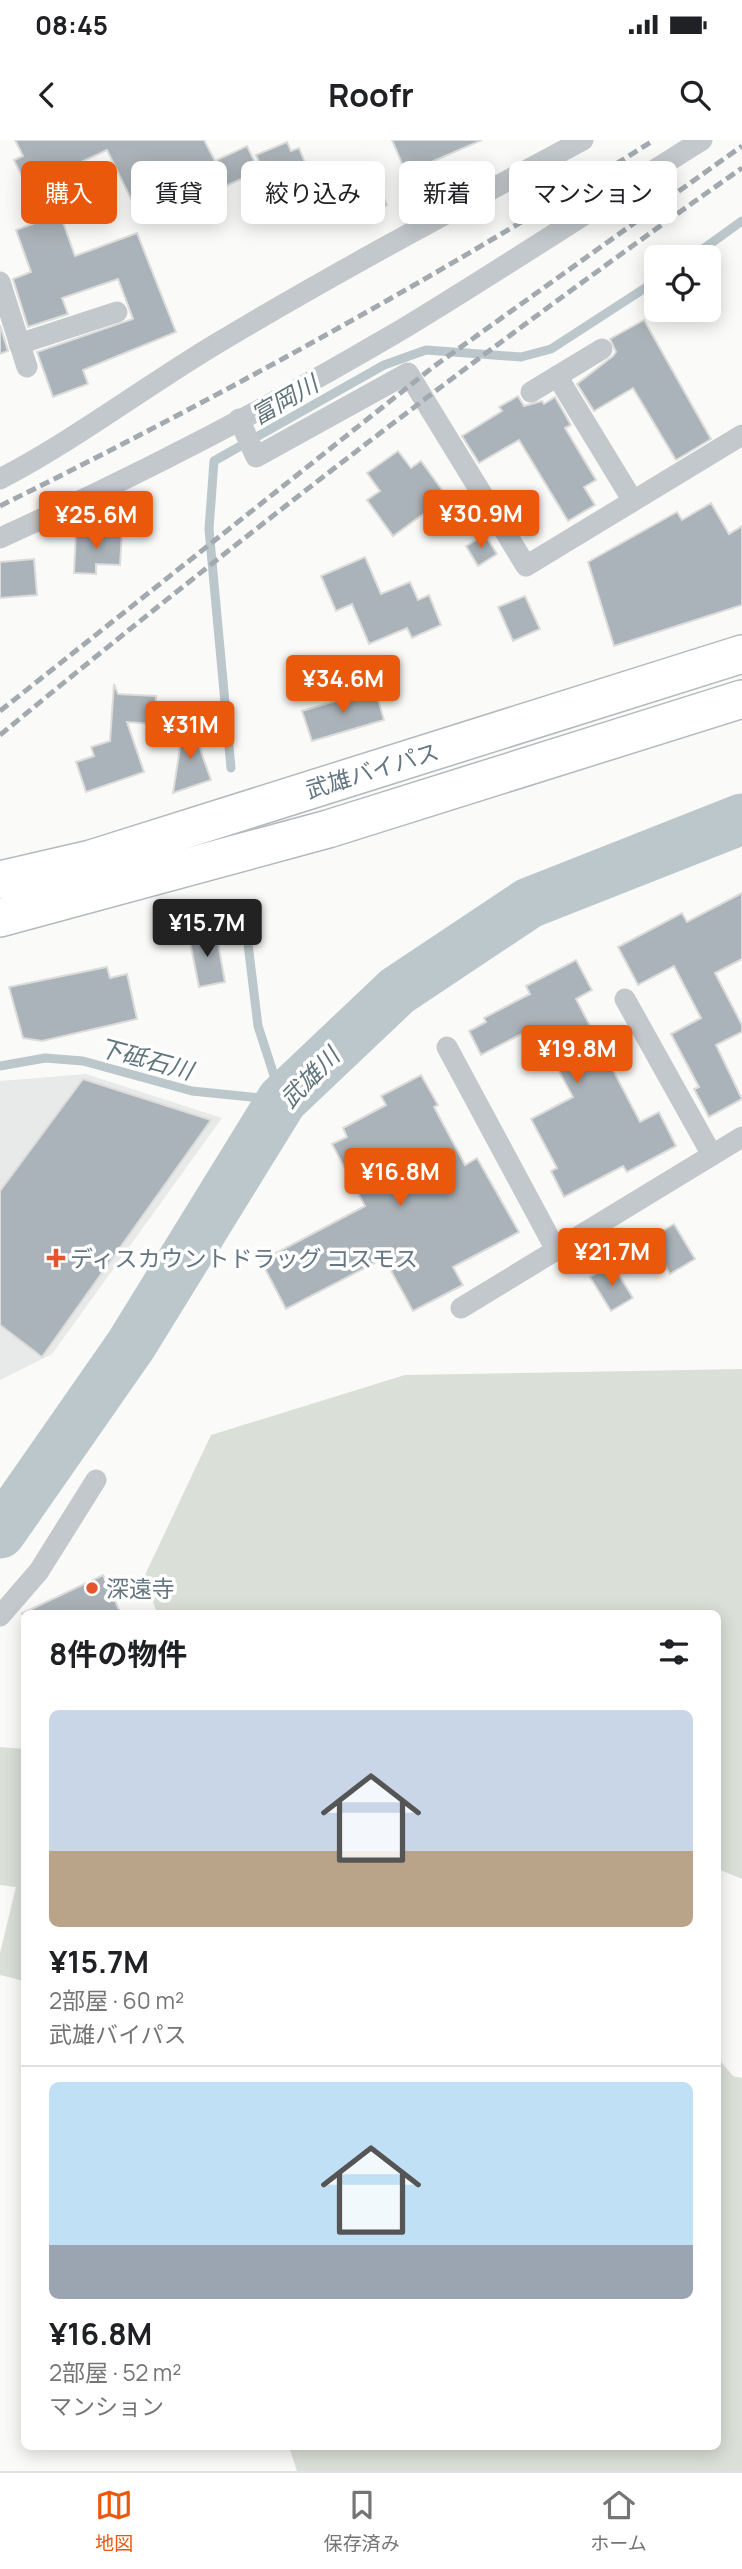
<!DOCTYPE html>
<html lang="ja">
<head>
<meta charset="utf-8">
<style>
	:root { --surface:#fff; --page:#f2f2f2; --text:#202124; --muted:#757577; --line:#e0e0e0; --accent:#ea580c }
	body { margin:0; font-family:Manrope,"Noto Sans JP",sans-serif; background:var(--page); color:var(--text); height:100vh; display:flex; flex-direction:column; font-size:26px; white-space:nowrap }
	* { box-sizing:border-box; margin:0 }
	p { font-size:23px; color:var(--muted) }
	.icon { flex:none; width:38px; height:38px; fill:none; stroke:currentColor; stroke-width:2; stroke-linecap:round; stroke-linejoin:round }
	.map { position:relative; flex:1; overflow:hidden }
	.sheet { position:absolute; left:21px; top:1470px; width:700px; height:840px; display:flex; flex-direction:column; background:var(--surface); border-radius:10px; box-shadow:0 4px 18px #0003 }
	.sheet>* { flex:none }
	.top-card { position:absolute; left:21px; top:21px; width:700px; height:63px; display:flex; gap:14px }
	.buttons { position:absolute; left:644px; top:105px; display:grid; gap:14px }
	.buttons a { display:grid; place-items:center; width:77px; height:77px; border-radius:10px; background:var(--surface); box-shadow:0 4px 18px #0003; font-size:35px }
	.price { position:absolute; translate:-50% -60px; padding:0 16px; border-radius:7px; background:var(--accent); color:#fff; font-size:23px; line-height:46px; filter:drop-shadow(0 2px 4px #0008) }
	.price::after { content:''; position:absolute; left:50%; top:42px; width:21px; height:16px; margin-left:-10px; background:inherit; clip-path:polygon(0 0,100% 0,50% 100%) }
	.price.active { background:#222; color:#fff }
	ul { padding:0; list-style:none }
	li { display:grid; align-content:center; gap:14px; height:371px; padding:0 28px }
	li+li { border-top:2px solid var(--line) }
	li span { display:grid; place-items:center; height:217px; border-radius:10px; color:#555 }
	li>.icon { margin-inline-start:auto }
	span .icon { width:126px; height:126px; fill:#fffc; stroke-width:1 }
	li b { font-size:30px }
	h2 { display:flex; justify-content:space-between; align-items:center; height:84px; padding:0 28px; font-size:30px }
	.pill { padding:0 24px; border-radius:10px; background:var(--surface); box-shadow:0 4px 18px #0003; font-size:24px; line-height:63px }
	.pill.active { background:var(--accent); color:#fff }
	.status { display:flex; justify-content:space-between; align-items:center; height:49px; padding:0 35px; background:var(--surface); direction:ltr }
	.status svg { height:19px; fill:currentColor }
	header { display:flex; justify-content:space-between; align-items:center; height:91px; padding:0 28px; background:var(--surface); font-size:32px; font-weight:700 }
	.tab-bar { display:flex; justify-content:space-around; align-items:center; height:98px; border-top:2px solid var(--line); background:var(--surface); font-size:19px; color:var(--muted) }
	.tab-bar a { display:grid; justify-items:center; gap:4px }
	.tab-bar .active { color:var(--accent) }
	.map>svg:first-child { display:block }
	.built { fill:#e8e9e9 }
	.green { fill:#dadfd7 }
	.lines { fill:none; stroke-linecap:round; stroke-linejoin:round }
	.stream { stroke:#bbc7cb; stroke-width:9 }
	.river { stroke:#bbc7cb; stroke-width:51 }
	.building { fill:#aab3b9; stroke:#dcdcda; stroke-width:2 }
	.trunk-casing { stroke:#b4b9bd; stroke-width:40 }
	.minor { stroke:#c3c8cc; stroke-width:21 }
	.trunk { stroke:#fff; stroke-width:37 }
	.rail { stroke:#a2aab0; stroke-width:5; stroke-dasharray:10 5; stroke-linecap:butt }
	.poi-dot { fill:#e4572e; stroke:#fff; stroke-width:2.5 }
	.labels { text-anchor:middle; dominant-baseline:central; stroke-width:7; stroke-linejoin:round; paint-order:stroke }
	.street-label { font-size:23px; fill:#657683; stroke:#fff }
	.poi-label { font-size:23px; fill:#657683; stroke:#fff; text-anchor:start }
	.water-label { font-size:24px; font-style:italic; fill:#60757c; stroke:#fff }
</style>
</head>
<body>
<div class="status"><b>08:45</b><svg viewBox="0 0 49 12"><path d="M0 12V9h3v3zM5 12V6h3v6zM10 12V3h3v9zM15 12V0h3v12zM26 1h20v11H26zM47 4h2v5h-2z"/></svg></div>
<header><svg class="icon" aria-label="back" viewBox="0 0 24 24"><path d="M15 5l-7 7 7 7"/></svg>Roofr<svg class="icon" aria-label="search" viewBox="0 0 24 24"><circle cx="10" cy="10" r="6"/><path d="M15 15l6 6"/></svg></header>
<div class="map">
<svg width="742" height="2331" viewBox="0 0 742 2331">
	<rect width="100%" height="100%" fill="#fafaf8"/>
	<polygon class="built" points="86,934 222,978 52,1214 0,1240 0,941"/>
	<g class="green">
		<polygon points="742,1229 742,1739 718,1729 718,1474 492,1474 491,1471 465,1474 157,1473 144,1437 211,1295 405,1235"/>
		<polygon points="0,1607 24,1609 24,1841 0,1835 0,1813 16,1747 0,1745"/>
		<polygon points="718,1918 733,1936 742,1938 742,2331 297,2331 289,2307 718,2306"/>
	</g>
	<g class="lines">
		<g class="stream">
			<polyline points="692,117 742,81"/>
			<polyline points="231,628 209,389 214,321 384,225 426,210 521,217 551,209 656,141"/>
			<polyline points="0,926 45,918 83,921 192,951 282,960 258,886 244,771"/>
		</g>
		<polyline class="river" points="0,1393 131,1205 282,960 397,851 529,763 742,679"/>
	</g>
	<g class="building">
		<polygon points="15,0 204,0 215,21 247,6 259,31 143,83 107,10 55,34 57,39 49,43 75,116 137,93 176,192 83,230 88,244 53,257 37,212 133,179 118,139 62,158 68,174 28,187 13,139 31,132 16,90 43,80 14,20 23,16"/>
		<polygon points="392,0 482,0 406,33"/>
		<polygon points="287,2 291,11 299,8 315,47 277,63 256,15"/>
		<polygon points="371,30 387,65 347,83 332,47"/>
		<polygon points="644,180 711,299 676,320 633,248 594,271 577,244 613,216 616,212 610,199"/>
		<polygon points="0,185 8,211 0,214"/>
		<polygon points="518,256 524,266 542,261 544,264 555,257 571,285 565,288 596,340 584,347 595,365 568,381 519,300 479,323 462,296 502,271 499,267"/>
		<polygon points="398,311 411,328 421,321 447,357 393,396 367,360 380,351 367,333"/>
		<polygon points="711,363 729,394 742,386 742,465 614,506 588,422 677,372 682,380"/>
		<polygon points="76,391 122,393 120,425 96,424 96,434 74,433"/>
		<polygon points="485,395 497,414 478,426 466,406"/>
		<polygon points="365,417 381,454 410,442 418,460 429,455 441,485 412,498 407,488 369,504 352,464 336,471 321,436"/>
		<polygon points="34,419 37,455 0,458 0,422"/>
		<polygon points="525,456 540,489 513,501 498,467"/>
		<polygon points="114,544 118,554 156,556 155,584 127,582 144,632 86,652 76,622 94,616 91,607 110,601"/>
		<polygon points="375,549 384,580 312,601 302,571"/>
		<polygon points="186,569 211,640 173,653"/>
		<polygon points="742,753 742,819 715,833 742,885 742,892 716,905 742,959 709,977 694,949 699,947 671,894 701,878 674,826 638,845 618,807 682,773 687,782"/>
		<polygon points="216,792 225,842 199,847 189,797"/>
		<polygon points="576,820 592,850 576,859 640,982 659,972 676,1006 627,1032 623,1026 564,1057 551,1031 557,1028 531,979 573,957 535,887 481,915 469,891 486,882 484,878 530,854 526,846"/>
		<polygon points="107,827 110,838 127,834 137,879 42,901 23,898 9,847"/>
		<polygon points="421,935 438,965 434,967 465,1025 477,1018 519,1092 453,1127 463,1145 413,1171 384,1118 286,1169 261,1121 365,1066 332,1004 347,997 343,988 386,965 381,956"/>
		<polygon points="83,939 211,980 42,1217 0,1185 0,1051"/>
		<polygon points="674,1084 695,1119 670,1134 649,1099"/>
		<polygon points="612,1124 633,1158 611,1171 590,1137"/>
		<polygon points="103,1435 121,1474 21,1474"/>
	</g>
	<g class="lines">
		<g class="trunk-casing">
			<g id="trunk">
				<polyline points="0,740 91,719 742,514"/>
				<polyline points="0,778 328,689 742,559"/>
			</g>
		</g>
		<g class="minor">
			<polyline points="0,142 27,227"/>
			<polyline points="19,204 117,172"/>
			<polyline points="557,236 633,361"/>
			<polyline points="531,252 602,209"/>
			<polyline points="239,279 256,317 408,233 526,426 742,295"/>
			<path d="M0,339c76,-40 143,-91 216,-135 120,-72 244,-138 367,-204"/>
			<path d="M0,398c137,-62 272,-132 401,-208 101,-61 200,-127 301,-190"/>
			<polyline points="625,859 712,1015"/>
			<polyline points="447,907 555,1108"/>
			<polyline points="461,1168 742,997"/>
			<polyline points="0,1476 39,1431 96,1340"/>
		</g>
		<use href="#trunk" class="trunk"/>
		<g class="rail">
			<path d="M0,366c224,-111 443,-232 654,-366"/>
			<polyline points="0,571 433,227 742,6"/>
			<path d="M0,595c240,-198 487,-388 742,-567"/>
		</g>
	</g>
	<g class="poi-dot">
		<path d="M52.5 1107.5h7v7h7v7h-7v7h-7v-7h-7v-7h7z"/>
		<circle cx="92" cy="1448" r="7"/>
	</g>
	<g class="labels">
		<g class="street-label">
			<text transform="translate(372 630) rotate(-17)">武雄バイパス</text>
		</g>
		<g class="poi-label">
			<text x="70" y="1118">ディスカウントドラッグ コスモス</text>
			<text x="106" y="1448">深遠寺</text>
		</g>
		<g class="water-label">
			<text transform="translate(284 259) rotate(-30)">富岡川</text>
			<text transform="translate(146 918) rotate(15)">下砥石川</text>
			<text transform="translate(309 937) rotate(-46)">武雄川</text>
		</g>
	</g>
</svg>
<div class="buttons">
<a><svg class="icon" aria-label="locate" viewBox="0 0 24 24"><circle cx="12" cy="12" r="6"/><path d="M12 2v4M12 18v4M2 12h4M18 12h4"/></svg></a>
</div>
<b class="price" style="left:481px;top:410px">¥30.9M</b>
<b class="price" style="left:96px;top:411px">¥25.6M</b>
<b class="price" style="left:343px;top:575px">¥34.6M</b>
<b class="price" style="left:190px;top:621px">¥31M</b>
<b class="price active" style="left:207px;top:819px">¥15.7M</b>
<b class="price" style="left:577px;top:945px">¥19.8M</b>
<b class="price" style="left:400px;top:1068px">¥16.8M</b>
<b class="price" style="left:612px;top:1148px">¥21.7M</b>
<div class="top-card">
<a class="pill active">購入</a>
<a class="pill">賃貸</a>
<a class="pill">絞り込み</a>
<a class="pill">新着</a>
<a class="pill">マンション</a>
</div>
<section class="sheet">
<h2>8件の物件<svg class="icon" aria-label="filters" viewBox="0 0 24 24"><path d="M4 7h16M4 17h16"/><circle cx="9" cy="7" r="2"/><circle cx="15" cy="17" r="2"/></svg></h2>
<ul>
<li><span style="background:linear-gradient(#c9d6e8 65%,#b9a48a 0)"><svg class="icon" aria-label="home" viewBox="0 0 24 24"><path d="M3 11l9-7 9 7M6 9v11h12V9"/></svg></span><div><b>¥15.7M</b><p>2部屋 · 60 m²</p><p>武雄バイパス</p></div></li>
<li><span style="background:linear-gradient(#bfe0f5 75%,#9aa5b1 0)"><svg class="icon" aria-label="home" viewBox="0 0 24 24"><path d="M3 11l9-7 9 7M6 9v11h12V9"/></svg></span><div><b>¥16.8M</b><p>2部屋 · 52 m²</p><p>マンション</p></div></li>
</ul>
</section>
</div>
<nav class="tab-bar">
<a class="active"><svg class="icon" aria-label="map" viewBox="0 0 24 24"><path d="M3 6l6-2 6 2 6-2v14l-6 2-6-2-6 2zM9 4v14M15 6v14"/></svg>地図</a>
<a><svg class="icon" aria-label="saved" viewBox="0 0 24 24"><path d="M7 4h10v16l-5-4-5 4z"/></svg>保存済み</a>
<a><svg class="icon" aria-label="home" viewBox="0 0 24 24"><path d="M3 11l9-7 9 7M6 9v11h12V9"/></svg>ホーム</a>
</nav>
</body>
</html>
